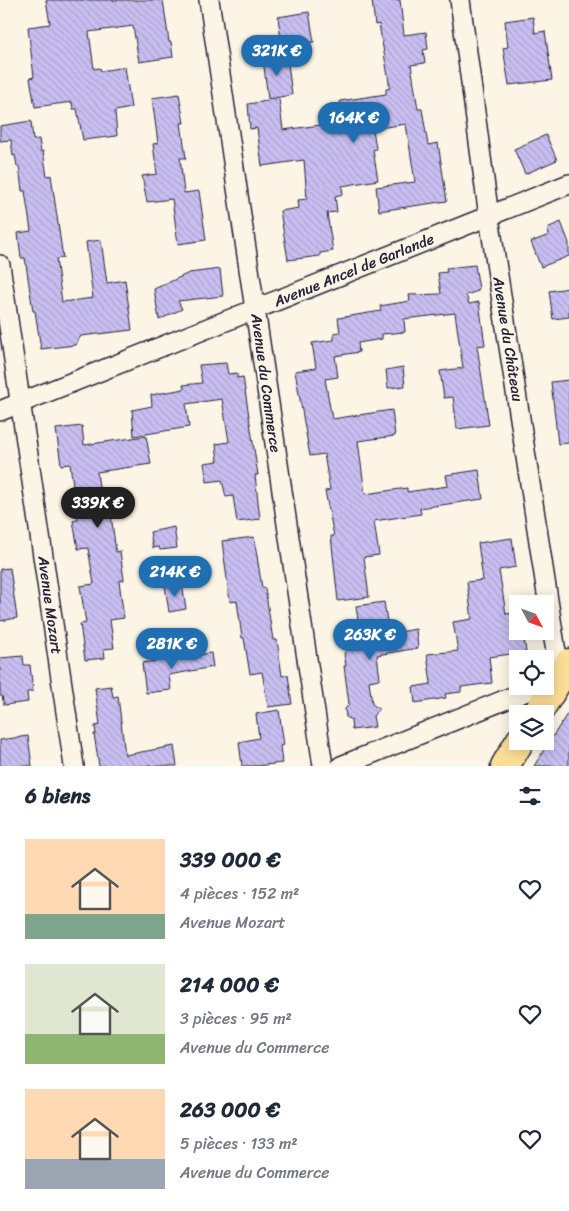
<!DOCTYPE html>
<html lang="fr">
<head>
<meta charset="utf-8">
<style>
	:root { --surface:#fff; --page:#f6f6f7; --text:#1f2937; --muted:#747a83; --accent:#1f6fb2 }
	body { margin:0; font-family:Sriracha,sans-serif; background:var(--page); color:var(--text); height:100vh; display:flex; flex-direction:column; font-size:19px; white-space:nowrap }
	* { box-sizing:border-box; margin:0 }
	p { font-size:16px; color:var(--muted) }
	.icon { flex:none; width:28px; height:28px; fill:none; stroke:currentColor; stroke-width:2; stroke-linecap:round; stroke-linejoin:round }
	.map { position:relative; height:766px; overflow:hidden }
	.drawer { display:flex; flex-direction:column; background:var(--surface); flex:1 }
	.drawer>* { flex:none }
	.needle { width:32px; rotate:131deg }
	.fabs { position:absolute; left:509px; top:595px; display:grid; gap:10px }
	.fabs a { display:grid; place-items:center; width:45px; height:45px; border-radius:0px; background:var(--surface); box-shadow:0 2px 12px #0003; font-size:25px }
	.price { position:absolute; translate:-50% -42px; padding:0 11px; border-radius:18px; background:var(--accent); color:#fff; font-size:16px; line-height:32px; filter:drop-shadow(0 1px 2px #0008) }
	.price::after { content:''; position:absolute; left:50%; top:30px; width:15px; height:11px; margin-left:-8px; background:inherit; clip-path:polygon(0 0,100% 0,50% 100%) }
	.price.on { background:#222; color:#fff }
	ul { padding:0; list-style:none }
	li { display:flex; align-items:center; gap:15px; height:125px; padding:0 25px }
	li span { display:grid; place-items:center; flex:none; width:140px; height:100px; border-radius:0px; color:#555 }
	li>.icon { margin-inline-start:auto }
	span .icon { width:60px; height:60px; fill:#fffc; stroke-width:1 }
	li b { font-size:21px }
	h2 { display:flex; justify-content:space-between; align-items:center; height:60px; padding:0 25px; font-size:21px }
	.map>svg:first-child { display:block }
	.building { fill:url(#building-back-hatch); stroke:#22223b }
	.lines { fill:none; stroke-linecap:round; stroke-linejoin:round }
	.minor-casing { stroke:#22223b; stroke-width:22 }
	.primary-casing { stroke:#22223b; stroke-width:31 }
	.minor { stroke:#fcf5e5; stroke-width:19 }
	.primary { stroke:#fcde96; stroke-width:28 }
	.labels { text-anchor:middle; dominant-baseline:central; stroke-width:4; stroke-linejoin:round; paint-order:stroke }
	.street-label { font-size:15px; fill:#22223b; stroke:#fcf5e5 }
</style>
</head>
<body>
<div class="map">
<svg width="569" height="766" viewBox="0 0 569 766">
	<defs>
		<pattern id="building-back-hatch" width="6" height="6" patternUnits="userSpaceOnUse" patternTransform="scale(1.25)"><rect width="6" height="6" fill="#c8bff1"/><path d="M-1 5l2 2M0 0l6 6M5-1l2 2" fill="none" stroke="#aca4d0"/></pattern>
	</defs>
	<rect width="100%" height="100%" fill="#fcf5e5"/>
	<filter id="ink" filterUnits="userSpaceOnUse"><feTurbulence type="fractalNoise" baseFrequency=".02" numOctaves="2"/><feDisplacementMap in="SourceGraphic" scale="10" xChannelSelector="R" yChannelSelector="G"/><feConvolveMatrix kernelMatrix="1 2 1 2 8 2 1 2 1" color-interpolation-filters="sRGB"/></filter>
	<g filter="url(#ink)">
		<g class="building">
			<polygon points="46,0 163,0 169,42 171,42 173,57 139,62 133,26 89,32 94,69 100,68 101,71 125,67 131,108 115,111 117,136 83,140 77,109 73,109 72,102 35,107 30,78 34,77 28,27 50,24"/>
			<polygon points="372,0 400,0 404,35 426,32 428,49 423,50 425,63 411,65 418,109 422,109 428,145 438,143 447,201 379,211 376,187 415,182 406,124 373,129 376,149 373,150 378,180 342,186 343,194 335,196 337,212 327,213 333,251 320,253 320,256 288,260 280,211 299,208 298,200 307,199 304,160 262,166 257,128 250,129 248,104 279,99 283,130 343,122 340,101 386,94 386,89 390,88 379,24 375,25"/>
			<polygon points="309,12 314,42 282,46 278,17"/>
			<polygon points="533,17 535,33 545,31 552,80 509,85 503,48 508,47 505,21"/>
			<polygon points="287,56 292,95 268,99 263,59"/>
			<polygon points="179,94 184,123 181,123 186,158 180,158 184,193 199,191 206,240 178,244 172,199 147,202 142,176 157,174 153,144 158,143 152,98"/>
			<polygon points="31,121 33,140 39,139 41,152 43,151 47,176 51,175 63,258 56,259 62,302 93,298 86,242 101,240 107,283 125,280 132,330 81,336 75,345 41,349 35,311 33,311 25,258 21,258 18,233 31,231 25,191 22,191 19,166 17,166 15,155 13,156 11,140 0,141 0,126"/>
			<polygon points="546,135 557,160 525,174 514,149"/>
			<polygon points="561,222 569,243 569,256 541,267 531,242 549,235 547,228"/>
			<polygon points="475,265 479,289 477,289 478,291 466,295 469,304 479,302 485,345 477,346 489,425 457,429 453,397 444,398 440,371 463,368 455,313 404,319 405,332 382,334 382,339 358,343 359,352 335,356 338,377 325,379 332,419 392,410 395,436 358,441 365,494 407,488 407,492 448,486 446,475 479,470 483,499 420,508 421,514 374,521 379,555 364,557 369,597 338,601 331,536 334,536 325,491 330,490 324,454 310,456 295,371 316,368 312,343 334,340 334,333 340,332 338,318 381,311 380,306 410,301 409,295 441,294 438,273 447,272 446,268"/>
			<polygon points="220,269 223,296 178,301 182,309 159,320 154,289 189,273"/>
			<polygon points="569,288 569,317 553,319 549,291"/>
			<polygon points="226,363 228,374 237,373 237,378 243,377 258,475 255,475 260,519 237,522 233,496 226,497 222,480 207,482 204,463 218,461 216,444 229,442 222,399 186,404 189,427 134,436 132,410 152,406 151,395 184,389 183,385 202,383 199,365"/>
			<polygon points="403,367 405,386 388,388 386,370"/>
			<polygon points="569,380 569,443 558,444 551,382"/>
			<polygon points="82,426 84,445 146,436 151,464 97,472 102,508 110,507 116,552 120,551 124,580 119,581 124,618 110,620 114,648 104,649 105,658 85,660 80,624 86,623 80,586 94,584 88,548 78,549 73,521 78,520 70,464 61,465 56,429"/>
			<polygon points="174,527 177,548 160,550 159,547 153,548 150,532"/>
			<polygon points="254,537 262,588 265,588 273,640 277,640 282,676 288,675 292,704 268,707 262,672 250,674 244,638 242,638 237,601 230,602 222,541"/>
			<polygon points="512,538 516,567 499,570 506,614 518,612 518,631 523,631 526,652 489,657 492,683 461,687 461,692 445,694 446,698 415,703 413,687 431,684 427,654 458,651 453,622 472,619 467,582 483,580 478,543"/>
			<polygon points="10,568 17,618 0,621 0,569"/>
			<polygon points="182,584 186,609 169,612 165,586"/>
			<polygon points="384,602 389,634 416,629 418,648 377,655 380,679 369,681 372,704 379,709 373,716 375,727 352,730 351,720 346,717 345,709 349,704 344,666 346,666 344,654 353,636 360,635 356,606"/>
			<polygon points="211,653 213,667 169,675 171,690 146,693 142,663"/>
			<polygon points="23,656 24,665 30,665 33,691 27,692 28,702 4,705 2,696 0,696 0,658"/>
			<polygon points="111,686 113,697 118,696 125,755 174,746 177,766 99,766 94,734 96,734 95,726 100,725 95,688"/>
			<polygon points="279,710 284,745 280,746 282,763 257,766 242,766 239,742 259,738 256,714"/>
			<polygon points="569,711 569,766 534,766 544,750"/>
			<polygon points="28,736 32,766 0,766 0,740"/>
		</g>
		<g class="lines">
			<g class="minor-casing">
				<g id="minor">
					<polyline points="209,0 323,766"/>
					<polyline points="460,0 489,217 560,678 556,679"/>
					<polyline points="0,265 74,766"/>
					<polyline points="0,411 569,184"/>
					<polyline points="341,766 539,686"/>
				</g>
			</g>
			<g class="primary-casing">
				<g id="primary">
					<polyline points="537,714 569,663"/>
					<polyline points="505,766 520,741"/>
				</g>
			</g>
			<use href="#minor" class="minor"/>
			<use href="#primary" class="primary"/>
		</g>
	</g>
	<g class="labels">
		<g class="street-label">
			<text transform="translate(354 270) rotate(-22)">Avenue Ancel de Garlande</text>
			<text transform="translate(508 339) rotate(81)">Avenue du Château</text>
			<text transform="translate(266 383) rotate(82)">Avenue du Commerce</text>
			<text transform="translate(50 605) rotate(82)">Avenue Mozart</text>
		</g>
	</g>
</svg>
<div class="fabs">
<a><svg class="needle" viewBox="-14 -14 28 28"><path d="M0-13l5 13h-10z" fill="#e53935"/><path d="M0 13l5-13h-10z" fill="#747a83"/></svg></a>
<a><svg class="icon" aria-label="locate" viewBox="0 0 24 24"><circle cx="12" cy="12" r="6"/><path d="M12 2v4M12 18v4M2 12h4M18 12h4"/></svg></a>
<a><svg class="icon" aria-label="layers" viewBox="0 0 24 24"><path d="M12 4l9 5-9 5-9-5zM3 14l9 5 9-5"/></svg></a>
</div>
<b class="price" style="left:277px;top:77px">321K €</b>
<b class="price" style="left:354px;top:144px">164K €</b>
<b class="price on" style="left:98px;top:529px">339K €</b>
<b class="price" style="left:175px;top:598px">214K €</b>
<b class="price" style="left:370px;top:661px">263K €</b>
<b class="price" style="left:172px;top:670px">281K €</b>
</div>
<section class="drawer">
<h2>6 biens<svg class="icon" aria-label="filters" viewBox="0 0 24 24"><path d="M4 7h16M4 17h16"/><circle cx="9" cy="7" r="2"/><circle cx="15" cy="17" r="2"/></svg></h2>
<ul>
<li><span style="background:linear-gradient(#ffd9b3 75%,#7fa58c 0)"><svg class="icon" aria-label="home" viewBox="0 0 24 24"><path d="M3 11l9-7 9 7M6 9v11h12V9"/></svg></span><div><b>339 000 €</b><p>4 pièces · 152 m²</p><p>Avenue Mozart</p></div><svg class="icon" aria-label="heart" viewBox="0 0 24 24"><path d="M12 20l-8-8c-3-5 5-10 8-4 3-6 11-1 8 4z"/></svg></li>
<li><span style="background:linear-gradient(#dfe7d0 70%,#8fb573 0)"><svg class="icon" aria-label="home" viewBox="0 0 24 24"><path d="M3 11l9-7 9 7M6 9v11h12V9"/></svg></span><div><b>214 000 €</b><p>3 pièces · 95 m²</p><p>Avenue du Commerce</p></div><svg class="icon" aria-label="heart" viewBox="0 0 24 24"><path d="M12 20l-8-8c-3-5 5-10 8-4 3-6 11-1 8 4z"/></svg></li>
<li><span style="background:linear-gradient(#ffd9b3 70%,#9aa5b1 0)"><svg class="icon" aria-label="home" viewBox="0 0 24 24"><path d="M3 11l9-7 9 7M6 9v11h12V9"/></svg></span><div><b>263 000 €</b><p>5 pièces · 133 m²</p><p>Avenue du Commerce</p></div><svg class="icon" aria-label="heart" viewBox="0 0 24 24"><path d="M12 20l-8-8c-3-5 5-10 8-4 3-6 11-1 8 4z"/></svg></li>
</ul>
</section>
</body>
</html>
